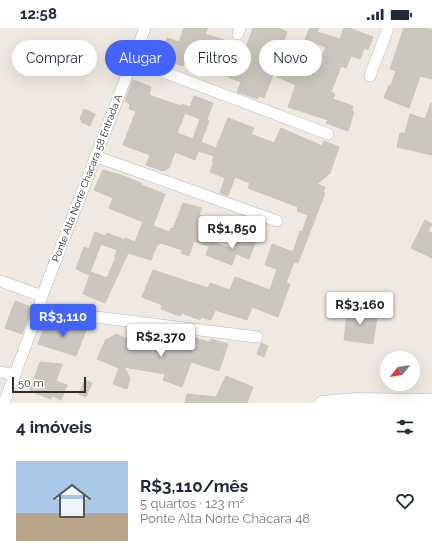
<!DOCTYPE html>
<html lang="pt">
<head>
<meta charset="utf-8">
<style>
	:root { --surface:#fff; --page:#f2f2f3; --text:#1f2937; --muted:#747a83; --accent:#4264fb }
	body { margin:0; font-family:Raleway,sans-serif; background:var(--page); color:var(--text); height:100vh; display:flex; flex-direction:column; font-size:15px; white-space:nowrap }
	* { box-sizing:border-box; margin:0 }
	p { font-size:13px; color:var(--muted) }
	.icon { flex:none; width:22px; height:22px; fill:none; stroke:currentColor; stroke-width:2; stroke-linecap:round; stroke-linejoin:round }
	.map { position:relative; height:375px; overflow:hidden }
	.side { display:flex; flex-direction:column; background:var(--surface); flex:1 }
	.side>* { flex:none }
	.hud { position:absolute; left:12px; top:12px; width:408px; height:36px; display:flex; gap:8px }
	.needle { width:26px; rotate:240deg }
	.fabs { position:absolute; left:380px; top:323px; display:grid; gap:8px }
	.fabs a { display:grid; place-items:center; width:40px; height:40px; border-radius:50%; background:var(--surface); box-shadow:0 4px 16px #0002; font-size:20px }
	.scale { position:absolute; left:12px; bottom:10px; width:74px; box-sizing:border-box; padding-left:4px; border:2px solid #2e2e2e; border-top:0; font-size:11px; line-height:14px; white-space:nowrap; color:#2e2e2e; -webkit-text-stroke:3px #fff; paint-order:stroke }
	.price { position:absolute; translate:-50% -34px; padding:0 9px; border-radius:4px; background:#fff; color:#222; font-size:13px; line-height:26px; filter:drop-shadow(0 1px 2px #0008) }
	.price::after { content:''; position:absolute; left:50%; top:24px; width:12px; height:9px; margin-left:-6px; background:inherit; clip-path:polygon(0 0,100% 0,50% 100%) }
	.price.on { background:var(--accent); color:#fff }
	ul { padding:0; list-style:none }
	li { display:flex; align-items:center; gap:12px; height:100px; padding:0 16px }
	li span { display:grid; place-items:center; flex:none; width:112px; height:80px; border-radius:0px; color:#555 }
	li>.icon { margin-inline-start:auto }
	span .icon { width:48px; height:48px; fill:#fffc; stroke-width:1 }
	li b { font-size:17px }
	h2 { display:flex; justify-content:space-between; align-items:center; height:48px; padding:0 16px; font-size:17px }
	.chip { padding:0 14px; border-radius:18px; background:var(--surface); box-shadow:0 4px 16px #0002; font-size:14px; line-height:36px }
	.chip.on { background:var(--accent); color:#fff }
	.status { display:flex; justify-content:space-between; align-items:center; height:28px; padding:0 20px; background:var(--surface); direction:ltr }
	.status svg { height:11px; fill:currentColor }
	.map>svg:first-child { display:block }
	.building { fill:#cbc7bf; stroke:#cbc5ba; fill-rule:evenodd }
	.lines { fill:none; stroke-linecap:round; stroke-linejoin:round }
	.minor-casing { stroke:#b4b7c1; stroke-width:12 }
	.tertiary-casing { stroke:#b4b7c1; stroke-width:15 }
	.minor { stroke:#fff; stroke-width:11 }
	.tertiary { stroke:#fff; stroke-width:14 }
	.labels { text-anchor:middle; dominant-baseline:central; stroke-width:4; stroke-linejoin:round; paint-order:stroke }
	.street-label { font-size:10px; fill:#2e2e2e; stroke:#fff }
</style>
</head>
<body>
<div class="status"><b>12:58</b><svg viewBox="0 0 49 12"><path d="M0 12V9h3v3zM5 12V6h3v6zM10 12V3h3v9zM15 12V0h3v12zM26 1h20v11H26zM47 4h2v5h-2z"/></svg></div>
<div class="map">
<svg width="432" height="375" viewBox="0 0 432 375">
	<rect width="100%" height="100%" fill="#efe9e1"/>
	<g class="building">
		<polygon points="184,0 208,0 205,6 224,12 221,20 202,14 198,25 190,22 183,38 158,30 167,10 179,14"/>
		<polygon points="253,0 280,0 287,4 283,15 277,13 270,29 304,42 309,28 320,33 326,19 305,11 310,0 319,0 317,4 340,11 344,0 349,0 373,9 368,22 364,20 360,31 351,28 346,40 341,38 331,64 335,66 333,71 353,78 352,83 354,84 348,103 326,95 328,92 288,79 296,57 273,47 264,70 259,68 258,71 237,64 241,54 228,49 240,18 246,20"/>
		<polygon points="404,0 428,0 432,2 432,51 420,48 409,80 384,70 389,57 391,57 396,43 390,41"/>
		<path d="M133,52l18,7 -2,8 20,7 12,4 1,-2 8,3 4,-11 19,7 -6,17 2,1 -8,21 15,6 12,-30 26,10 -3,6 23,9 7,-15 41,18 2,-5 15,6 -9,26 -13,11 8,3 -2,5 2,1 -27,70 -4,-1 -8,21 4,1 -12,33 -26,-10 -5,13 -32,-10 -4,10 -10,-3 -1,3 -18,-7 -2,3 -19,-7 1,-4 -20,-8 11,-27 55,18 2,-5 20,7 5,-13 35,13 7,-21 -12,-4 7,-21 21,8 7,-21 2,1 6,-17 -11,-4 1,-4 -50,-19 2,-5 -15,-6 -7,19 -8,-3 5,-15 -15,-6 4,-10h-2l2,-6 -16,-5 -3,9 -20,-8 -6,16 -6,3 -17,-6 4,-10 -27,-10 13,-34 -7,-2 1,-5 -5,-3zM185,85l15,6 -7,20 -16,-6z"/>
		<polygon points="431,75 432,127 397,119 400,105 405,105 410,86 425,91"/>
		<polygon points="84,81 95,86 90,98 81,94 82,92 80,91"/>
		<polygon points="103,142 121,147 141,155 141,157 165,166 153,198 170,204 171,200 173,201 183,175 202,180 199,187 217,193 208,218 194,213 189,228 181,225 182,222 161,215 157,217 151,232 128,225 105,275 83,266 91,244 107,250 116,229 114,229 117,222 101,216 89,247 76,241 84,219 89,221 95,204 105,208 107,205 125,212 125,210 135,214 143,194 109,180 113,170 94,162"/>
		<polygon points="425,192 432,196 428,203 432,205 432,230 411,220"/>
		<polygon points="239,207 248,210 249,207 257,210 249,231 236,226 232,237 206,227 211,213 234,222"/>
		<polygon points="15,273 28,278 31,284 22,306 5,300"/>
		<polygon points="348,278 360,279 360,286 377,288 373,316 344,312"/>
		<polygon points="46,293 76,303 81,294 89,295 76,328 38,316"/>
		<polygon points="116,306 128,311 127,313 156,316 156,318 162,320 177,321 182,307 210,314 211,311 228,316 219,343 191,334 182,359 163,352 165,346 124,339 130,350 127,361 113,356 119,340 97,331 106,311 108,311"/>
		<polygon points="261,315 268,318 264,329 257,326"/>
		<polygon points="40,334 62,336 56,353 67,357 61,372 52,368 51,371 48,370 30,363"/>
		<polygon points="226,348 253,359 247,375 185,375 187,366 216,369"/>
		<polygon points="85,352 92,355 86,369 79,366"/>
	</g>
	<g class="lines">
		<g class="minor-casing">
			<g id="minor">
				<polyline points="238,6 240,0"/>
				<polyline points="132,32 328,106"/>
				<polyline points="370,48 388,0"/>
				<polyline points="95,128 277,193"/>
				<polyline points="0,253 42,268"/>
				<polyline points="39,282 257,309"/>
				<polyline points="0,344 15,347"/>
				<polyline points="4,375 39,282 42,268 145,0"/>
			</g>
		</g>
		<g class="tertiary-casing">
			<polyline id="tertiary" points="322,375 356,372 432,373"/>
		</g>
		<use href="#minor" class="minor"/>
		<use href="#tertiary" class="tertiary"/>
	</g>
	<g class="labels">
		<g class="street-label">
			<text transform="translate(87 150) rotate(-69)">Ponte Alta Norte Chácara 58 Entrada A</text>
		</g>
	</g>
</svg>
<div class="fabs">
<a><svg class="needle" viewBox="-14 -14 28 28"><path d="M0-13l5 13h-10z" fill="#e53935"/><path d="M0 13l5-13h-10z" fill="#747a83"/></svg></a>
</div>
<div class="scale">50 m</div>
<b class="price" style="left:232px;top:222px">R$1,850</b>
<b class="price" style="left:360px;top:298px">R$3,160</b>
<b class="price on" style="left:63px;top:310px">R$3,110</b>
<b class="price" style="left:161px;top:330px">R$2,370</b>
<div class="hud">
<a class="chip">Comprar</a>
<a class="chip on">Alugar</a>
<a class="chip">Filtros</a>
<a class="chip">Novo</a>
</div>
</div>
<section class="side">
<h2>4 imóveis<svg class="icon" aria-label="filters" viewBox="0 0 24 24"><path d="M4 7h16M4 17h16"/><circle cx="9" cy="7" r="2"/><circle cx="15" cy="17" r="2"/></svg></h2>
<ul>
<li><span style="background:linear-gradient(#a9c7e8 65%,#b9a48a 0)"><svg class="icon" aria-label="home" viewBox="0 0 24 24"><path d="M3 11l9-7 9 7M6 9v11h12V9"/></svg></span><div><b>R$3,110/mês</b><p>5 quartos · 123 m²</p><p>Ponte Alta Norte Chácara 48</p></div><svg class="icon" aria-label="heart" viewBox="0 0 24 24"><path d="M12 20l-8-8c-3-5 5-10 8-4 3-6 11-1 8 4z"/></svg></li>
</ul>
</section>
</body>
</html>
